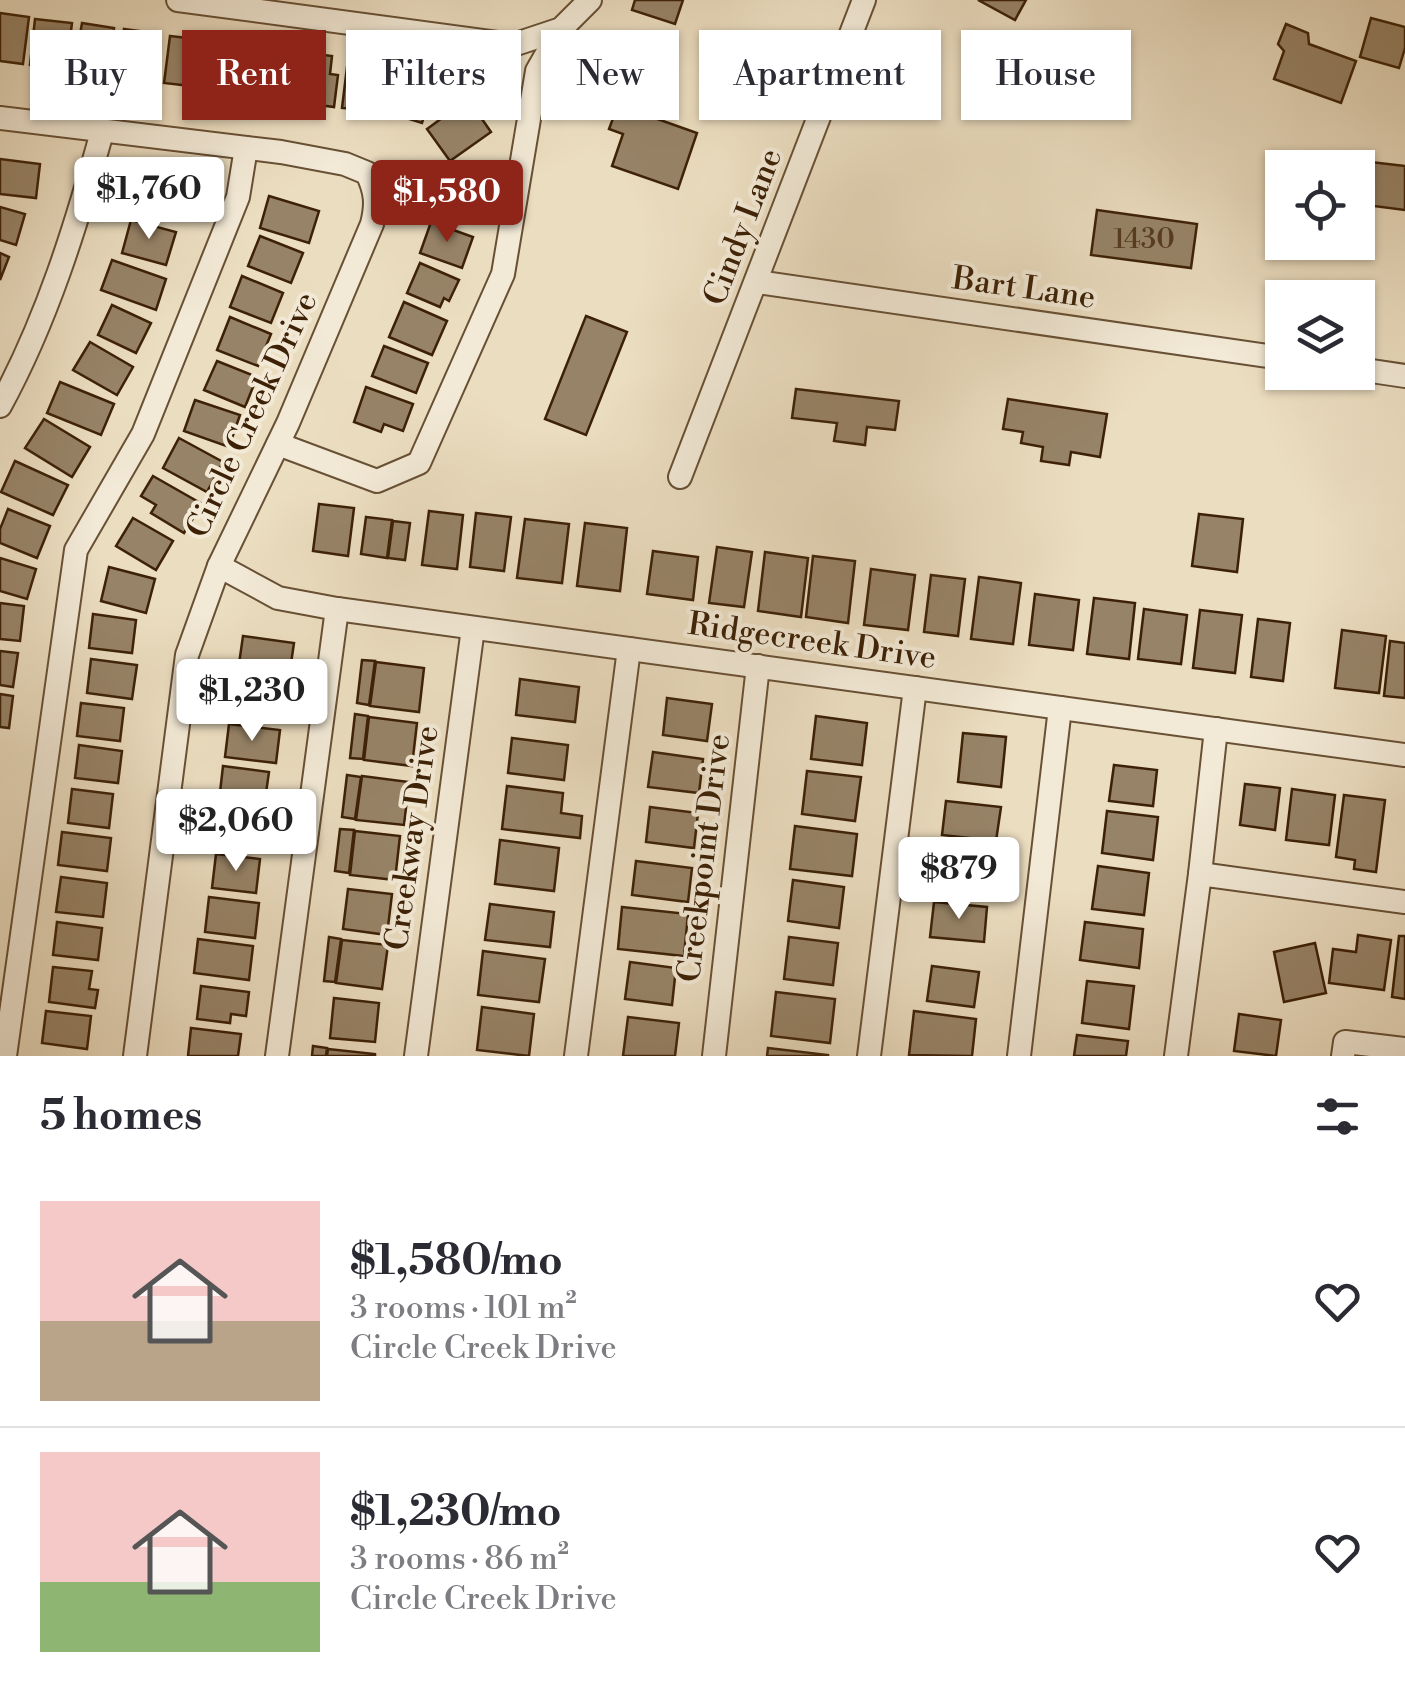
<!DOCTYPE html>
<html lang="en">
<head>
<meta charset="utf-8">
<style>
	:root { --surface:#fff; --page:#f2f2f3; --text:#2b2b33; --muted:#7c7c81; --line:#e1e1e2; --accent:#8f2418 }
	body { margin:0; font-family:"Libre Bodoni",serif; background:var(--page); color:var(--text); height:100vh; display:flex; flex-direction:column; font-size:38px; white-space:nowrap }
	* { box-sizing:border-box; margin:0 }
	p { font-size:32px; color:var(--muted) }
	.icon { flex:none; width:55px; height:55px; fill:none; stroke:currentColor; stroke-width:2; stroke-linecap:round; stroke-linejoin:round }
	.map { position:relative; height:1056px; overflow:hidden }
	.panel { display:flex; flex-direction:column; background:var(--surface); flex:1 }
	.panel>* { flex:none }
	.hud { position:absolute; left:30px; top:30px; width:1345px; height:90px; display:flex; gap:20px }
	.controls { position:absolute; left:1265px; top:150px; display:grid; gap:20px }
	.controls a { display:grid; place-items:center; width:110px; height:110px; border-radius:0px; background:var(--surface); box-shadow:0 2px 8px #0004; font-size:50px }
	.price { position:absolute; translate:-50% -85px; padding:0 22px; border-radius:10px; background:#fff; color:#222; font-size:32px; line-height:65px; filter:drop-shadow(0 2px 5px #0008) }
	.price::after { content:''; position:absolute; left:50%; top:60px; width:30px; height:22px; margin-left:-15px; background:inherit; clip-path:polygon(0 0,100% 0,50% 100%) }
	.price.current { background:var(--accent); color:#fff }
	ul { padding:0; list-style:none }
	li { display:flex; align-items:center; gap:30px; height:250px; padding:0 40px }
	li+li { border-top:2px solid var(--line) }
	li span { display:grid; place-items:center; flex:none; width:280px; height:200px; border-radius:0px; color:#555 }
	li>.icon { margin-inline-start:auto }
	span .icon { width:120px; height:120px; fill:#fffc; stroke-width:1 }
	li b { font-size:42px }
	h2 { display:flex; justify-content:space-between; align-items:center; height:120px; padding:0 40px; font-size:42px }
	.chip { padding:0 35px; border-radius:0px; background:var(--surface); box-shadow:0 2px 8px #0004; font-size:35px; line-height:90px }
	.chip.current { background:var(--accent); color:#fff }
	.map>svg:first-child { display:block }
	.building { fill:#978367; stroke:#3d2106; stroke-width:2.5 }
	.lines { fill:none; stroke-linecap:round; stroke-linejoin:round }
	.minor-casing { stroke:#685034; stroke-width:26 }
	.minor { stroke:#f2e9d6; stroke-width:22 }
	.labels { text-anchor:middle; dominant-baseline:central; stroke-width:8; stroke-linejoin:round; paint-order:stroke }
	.number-label { font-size:28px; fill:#543a1e }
	.street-label { font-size:32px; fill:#3d2106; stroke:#f2e9d6 }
</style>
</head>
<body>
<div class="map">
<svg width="1405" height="1056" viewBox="0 0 1405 1056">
	<rect width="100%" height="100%" fill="#ebddc0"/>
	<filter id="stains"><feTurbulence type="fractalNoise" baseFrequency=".002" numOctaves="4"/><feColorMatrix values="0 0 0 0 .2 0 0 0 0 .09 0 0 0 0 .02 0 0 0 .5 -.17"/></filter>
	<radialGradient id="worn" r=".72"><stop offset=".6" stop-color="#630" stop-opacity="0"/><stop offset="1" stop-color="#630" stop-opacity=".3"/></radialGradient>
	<g class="building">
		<polygon points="635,0 683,0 675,24 632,10"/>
		<polygon points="978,0 1026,0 1015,20"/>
		<polygon points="0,13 29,17 23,64 0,61"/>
		<polygon points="1371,18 1405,27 1405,48 1399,68 1360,57"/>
		<polygon points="35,19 72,23 66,69 30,65"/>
		<polygon points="82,23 114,28 107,76 74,70"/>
		<polygon points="1286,24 1308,33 1309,44 1356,61 1341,103 1274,79 1284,51 1278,44"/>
		<polygon points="124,29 147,32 145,47 157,49 151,84 116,78"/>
		<polygon points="170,36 206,40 200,87 164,83"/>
		<polygon points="211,43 248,47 243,93 205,88"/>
		<polygon points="256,47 292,51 286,99 250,95"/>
		<polygon points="301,52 332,56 330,74 338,75 334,107 295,102"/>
		<polygon points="348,59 380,63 374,111 342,108"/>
		<polygon points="396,67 435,78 422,123 383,111"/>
		<polygon points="468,99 491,132 450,161 427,129"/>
		<polygon points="618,105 697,133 678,189 612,166 623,134 609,129"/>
		<polygon points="0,159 40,164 36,198 0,194"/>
		<polygon points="1362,161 1405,166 1405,210 1358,204"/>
		<polygon points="477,175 480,208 440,212 437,179"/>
		<polygon points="137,177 186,183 181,217 133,211"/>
		<polygon points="269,196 319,211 309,243 260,228"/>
		<polygon points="0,207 25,214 16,245 0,240"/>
		<polygon points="1097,210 1197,224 1191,268 1091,255"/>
		<polygon points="131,220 176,232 166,265 122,253"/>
		<polygon points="431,222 473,237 462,268 420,253"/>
		<polygon points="260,236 303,253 291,283 248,266"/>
		<polygon points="0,253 9,257 0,280"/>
		<polygon points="112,260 166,279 156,310 101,290"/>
		<polygon points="420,263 459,280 449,301 444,298 440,307 407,293"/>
		<polygon points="242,276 283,293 271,323 230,307"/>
		<polygon points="404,302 447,321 432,355 389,337"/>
		<polygon points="112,305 151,323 136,353 98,335"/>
		<polygon points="586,316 627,332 586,435 545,419"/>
		<polygon points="230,317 271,334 258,366 217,350"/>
		<polygon points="90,342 133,367 117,395 73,370"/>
		<polygon points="384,346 428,363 416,393 372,376"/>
		<polygon points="217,361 257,377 245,407 204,390"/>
		<polygon points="60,382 114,404 101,435 47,413"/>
		<polygon points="366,387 413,404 403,431 384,424 381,432 354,422"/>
		<polygon points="796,389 899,401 895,430 867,427 865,445 834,441 837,423 792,418"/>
		<polygon points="1008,399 1107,414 1100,457 1071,452 1069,465 1041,461 1043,447 1021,443 1023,432 1003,429"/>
		<polygon points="195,400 240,415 229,447 184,431"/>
		<polygon points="44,419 90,447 72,477 25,448"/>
		<polygon points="179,438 223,462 207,492 163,468"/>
		<polygon points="15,461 68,485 53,515 1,492"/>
		<polygon points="153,476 202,504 184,533 151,513 156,505 141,496"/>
		<polygon points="319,504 354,508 348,556 313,551"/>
		<polygon points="8,509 50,526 37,558 0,543 0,529"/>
		<polygon points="429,511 463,515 457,569 422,565"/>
		<polygon points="476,513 511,517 504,571 470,567"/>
		<polygon points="1199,514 1243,519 1237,572 1192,566"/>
		<polygon points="366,517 392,520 387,558 361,554"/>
		<polygon points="133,518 173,541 156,570 116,546"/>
		<polygon points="525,519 569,524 562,583 517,578"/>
		<polygon points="393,521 410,523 405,560 388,558"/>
		<polygon points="585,523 627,528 620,591 577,586"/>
		<polygon points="717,547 752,552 744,607 709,603"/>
		<polygon points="653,551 698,557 693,600 647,594"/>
		<polygon points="765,552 808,558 801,617 758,611"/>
		<polygon points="813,556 855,561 848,623 806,617"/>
		<polygon points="0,558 36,569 27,599 0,591"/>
		<polygon points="109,567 155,579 146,613 101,601"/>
		<polygon points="871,569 915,575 908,630 864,625"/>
		<polygon points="931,575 965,579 958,636 924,632"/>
		<polygon points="979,577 1021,583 1013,644 971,639"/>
		<polygon points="1035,594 1079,600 1073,650 1029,645"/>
		<polygon points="1094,598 1135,603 1129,659 1087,654"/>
		<polygon points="0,603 24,606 20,641 0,639"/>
		<polygon points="1144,609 1187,615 1181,664 1138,659"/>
		<polygon points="1200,610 1242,615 1235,673 1193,668"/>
		<polygon points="93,614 136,620 132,653 89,648"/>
		<polygon points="1258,619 1290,623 1283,681 1251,677"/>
		<polygon points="1342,630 1386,636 1379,693 1335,688"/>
		<polygon points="243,636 294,643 289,677 238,671"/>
		<polygon points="1390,641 1405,643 1405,698 1384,696"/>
		<polygon points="0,651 18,653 13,687 0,685"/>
		<polygon points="91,659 137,665 132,699 87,693"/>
		<polygon points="362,660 375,661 369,705 357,703"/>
		<polygon points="376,662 424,668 419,712 370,706"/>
		<polygon points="520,679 579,687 575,722 516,715"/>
		<polygon points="240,681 288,687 283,722 236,716"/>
		<polygon points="0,694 13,696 9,728 0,727"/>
		<polygon points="667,698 712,704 707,741 663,735"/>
		<polygon points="81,703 124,708 120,741 77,736"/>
		<polygon points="355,714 368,716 363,759 350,758"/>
		<polygon points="816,716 867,723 862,765 811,759"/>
		<polygon points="369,717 417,723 412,766 364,760"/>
		<polygon points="229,724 280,730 276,763 225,757"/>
		<polygon points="963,733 1006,737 1001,787 958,782"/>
		<polygon points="512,738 568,745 564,780 508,773"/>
		<polygon points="79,745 122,751 118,783 75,778"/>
		<polygon points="653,752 703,759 699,793 648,787"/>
		<polygon points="1114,765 1157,770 1153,806 1109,801"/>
		<polygon points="223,766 269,772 264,807 219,801"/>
		<polygon points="807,771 861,777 855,821 802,814"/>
		<polygon points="347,775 361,777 355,819 342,817"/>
		<polygon points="362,776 409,782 404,825 356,820"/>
		<polygon points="1245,784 1280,788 1275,830 1240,825"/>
		<polygon points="507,786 563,793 561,813 582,816 580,838 502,829"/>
		<polygon points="72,789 113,794 109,828 68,823"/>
		<polygon points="1292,789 1335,795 1329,845 1286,840"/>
		<polygon points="1344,795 1385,800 1376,872 1354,869 1355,860 1336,857"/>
		<polygon points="946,801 1001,807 996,841 942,835"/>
		<polygon points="650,807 698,813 694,848 646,842"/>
		<polygon points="221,811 271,817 266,851 217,845"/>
		<polygon points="1107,811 1158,817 1153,860 1102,853"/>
		<polygon points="795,826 857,834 852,876 790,869"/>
		<polygon points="340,829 354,830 349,873 335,871"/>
		<polygon points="355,831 400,836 395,880 350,875"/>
		<polygon points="62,832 111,838 107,871 58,865"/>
		<polygon points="500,840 559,848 554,891 495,884"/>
		<polygon points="216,854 260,859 256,893 212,888"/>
		<polygon points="944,855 990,861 986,896 940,890"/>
		<polygon points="636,861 692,868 688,902 632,895"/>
		<polygon points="1098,866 1149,873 1144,915 1092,909"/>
		<polygon points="61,877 107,883 103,917 56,912"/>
		<polygon points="793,880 844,887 839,928 788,921"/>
		<polygon points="348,889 392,894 387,935 343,929"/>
		<polygon points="209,897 259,903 255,938 205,932"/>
		<polygon points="934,902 987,907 984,942 930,937"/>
		<polygon points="490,904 554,912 550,947 485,940"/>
		<polygon points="622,907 688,914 684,956 618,949"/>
		<polygon points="57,922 102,928 98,960 53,955"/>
		<polygon points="1085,922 1143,929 1139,968 1080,960"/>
		<polygon points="1358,935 1391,940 1384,990 1329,983 1333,949 1356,952"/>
		<polygon points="1399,936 1405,936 1405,999 1392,997"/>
		<polygon points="329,937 341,939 335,982 324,981"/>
		<polygon points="789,937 838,943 833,985 784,979"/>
		<polygon points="198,939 253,946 249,980 194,973"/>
		<polygon points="342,940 388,945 382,989 336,983"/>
		<polygon points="1315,943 1326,993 1284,1002 1274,952"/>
		<polygon points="483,951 545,959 539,1002 478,995"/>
		<polygon points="630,962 676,968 672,1005 625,999"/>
		<polygon points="932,966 979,972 974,1007 927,1001"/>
		<polygon points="53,967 92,971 89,989 98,990 95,1008 49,1002"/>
		<polygon points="1087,981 1134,986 1129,1029 1082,1023"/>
		<polygon points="201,986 249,992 246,1016 231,1014 230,1023 197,1019"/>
		<polygon points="776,992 835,999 830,1043 771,1036"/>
		<polygon points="334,998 379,1003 375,1042 330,1038"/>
		<polygon points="482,1007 534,1014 529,1056 477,1050"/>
		<polygon points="46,1011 91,1016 87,1049 42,1043"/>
		<polygon points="914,1011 976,1019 972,1056 909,1055"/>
		<polygon points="1239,1014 1281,1020 1276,1056 1234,1051"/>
		<polygon points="628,1017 679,1023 675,1056 623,1056"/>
		<polygon points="191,1028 241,1034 238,1056 188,1056"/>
		<polygon points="1077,1035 1128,1041 1126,1056 1074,1056"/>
		<polygon points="313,1046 327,1048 326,1056 312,1056"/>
		<polygon points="768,1048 828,1055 828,1056 767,1056"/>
		<polygon points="328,1049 375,1054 375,1056 327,1056"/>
	</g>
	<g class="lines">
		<g class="minor-casing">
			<g id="minor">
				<polyline points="178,0 513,45 561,29 590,0"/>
				<path d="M0,118l281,34 64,12 22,9c9,19 10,31 5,51l-84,199 -69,143 -32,89 -52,401"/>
				<polyline points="757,282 1282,358"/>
				<polyline points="1358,369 1405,376"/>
				<path d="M0,406c47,-86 76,-180 102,-274"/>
				<polyline points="278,444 377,481 419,463 503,274 537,71 561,29"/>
				<polyline points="680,477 864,0"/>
				<polyline points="219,566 278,598 337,609 1405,755"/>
				<polyline points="1200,874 1216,729"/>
				<polyline points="5,1056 76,550 143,434 238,197 246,148"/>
				<polyline points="277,1056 337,609"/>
				<polyline points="416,1056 473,628"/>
				<polyline points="576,1056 629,649"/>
				<polyline points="714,1056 758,666"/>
				<polyline points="869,1056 915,688"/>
				<polyline points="1019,1056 1060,708"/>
				<polyline points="1176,1056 1200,874 1405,902"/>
				<polyline points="1343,1056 1345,1042 1405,1049"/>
			</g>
		</g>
		<use href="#minor" class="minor"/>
	</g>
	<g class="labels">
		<g class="number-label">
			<text x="1144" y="239">1430</text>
		</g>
		<g class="street-label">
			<text transform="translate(743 227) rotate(-69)">Cindy Lane</text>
			<text transform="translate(1024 288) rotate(8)">Bart Lane</text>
			<text transform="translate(252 415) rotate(-65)">Circle Creek Drive</text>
			<text transform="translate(812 641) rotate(8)">Ridgecreek Drive</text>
			<text transform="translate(412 838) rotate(-82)">Creekway Drive</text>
			<text transform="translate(704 858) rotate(-83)">Creekpoint Drive</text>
		</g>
	</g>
	<rect width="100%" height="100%" filter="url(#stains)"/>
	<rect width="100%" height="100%" fill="url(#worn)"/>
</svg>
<div class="controls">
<a><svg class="icon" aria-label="locate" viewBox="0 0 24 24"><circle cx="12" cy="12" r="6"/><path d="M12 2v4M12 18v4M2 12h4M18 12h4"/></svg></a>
<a><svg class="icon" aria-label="layers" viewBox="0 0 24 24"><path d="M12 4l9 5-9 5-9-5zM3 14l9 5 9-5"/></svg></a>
</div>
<b class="price" style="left:149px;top:242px">$1,760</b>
<b class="price current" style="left:447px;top:245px">$1,580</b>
<b class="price" style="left:252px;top:744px">$1,230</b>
<b class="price" style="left:236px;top:874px">$2,060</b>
<b class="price" style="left:959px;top:922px">$879</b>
<div class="hud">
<a class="chip">Buy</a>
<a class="chip current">Rent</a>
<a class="chip">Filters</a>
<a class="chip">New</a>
<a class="chip">Apartment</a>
<a class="chip">House</a>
</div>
</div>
<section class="panel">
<h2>5 homes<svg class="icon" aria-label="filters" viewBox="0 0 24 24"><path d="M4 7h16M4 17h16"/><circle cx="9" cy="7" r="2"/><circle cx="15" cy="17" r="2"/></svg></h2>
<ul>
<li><span style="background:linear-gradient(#f6c9c9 60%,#b9a48a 0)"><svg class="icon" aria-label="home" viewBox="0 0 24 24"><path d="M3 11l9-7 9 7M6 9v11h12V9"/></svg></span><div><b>$1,580/mo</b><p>3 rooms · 101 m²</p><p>Circle Creek Drive</p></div><svg class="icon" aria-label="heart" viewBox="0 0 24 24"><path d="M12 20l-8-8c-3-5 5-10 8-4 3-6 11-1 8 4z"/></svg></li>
<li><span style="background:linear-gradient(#f6c9c9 65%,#8fb573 0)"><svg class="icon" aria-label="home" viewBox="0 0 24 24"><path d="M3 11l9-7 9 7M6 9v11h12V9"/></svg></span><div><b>$1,230/mo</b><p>3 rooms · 86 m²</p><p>Circle Creek Drive</p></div><svg class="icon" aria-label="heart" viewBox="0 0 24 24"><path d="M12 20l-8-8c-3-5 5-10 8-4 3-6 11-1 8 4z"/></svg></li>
</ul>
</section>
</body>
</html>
